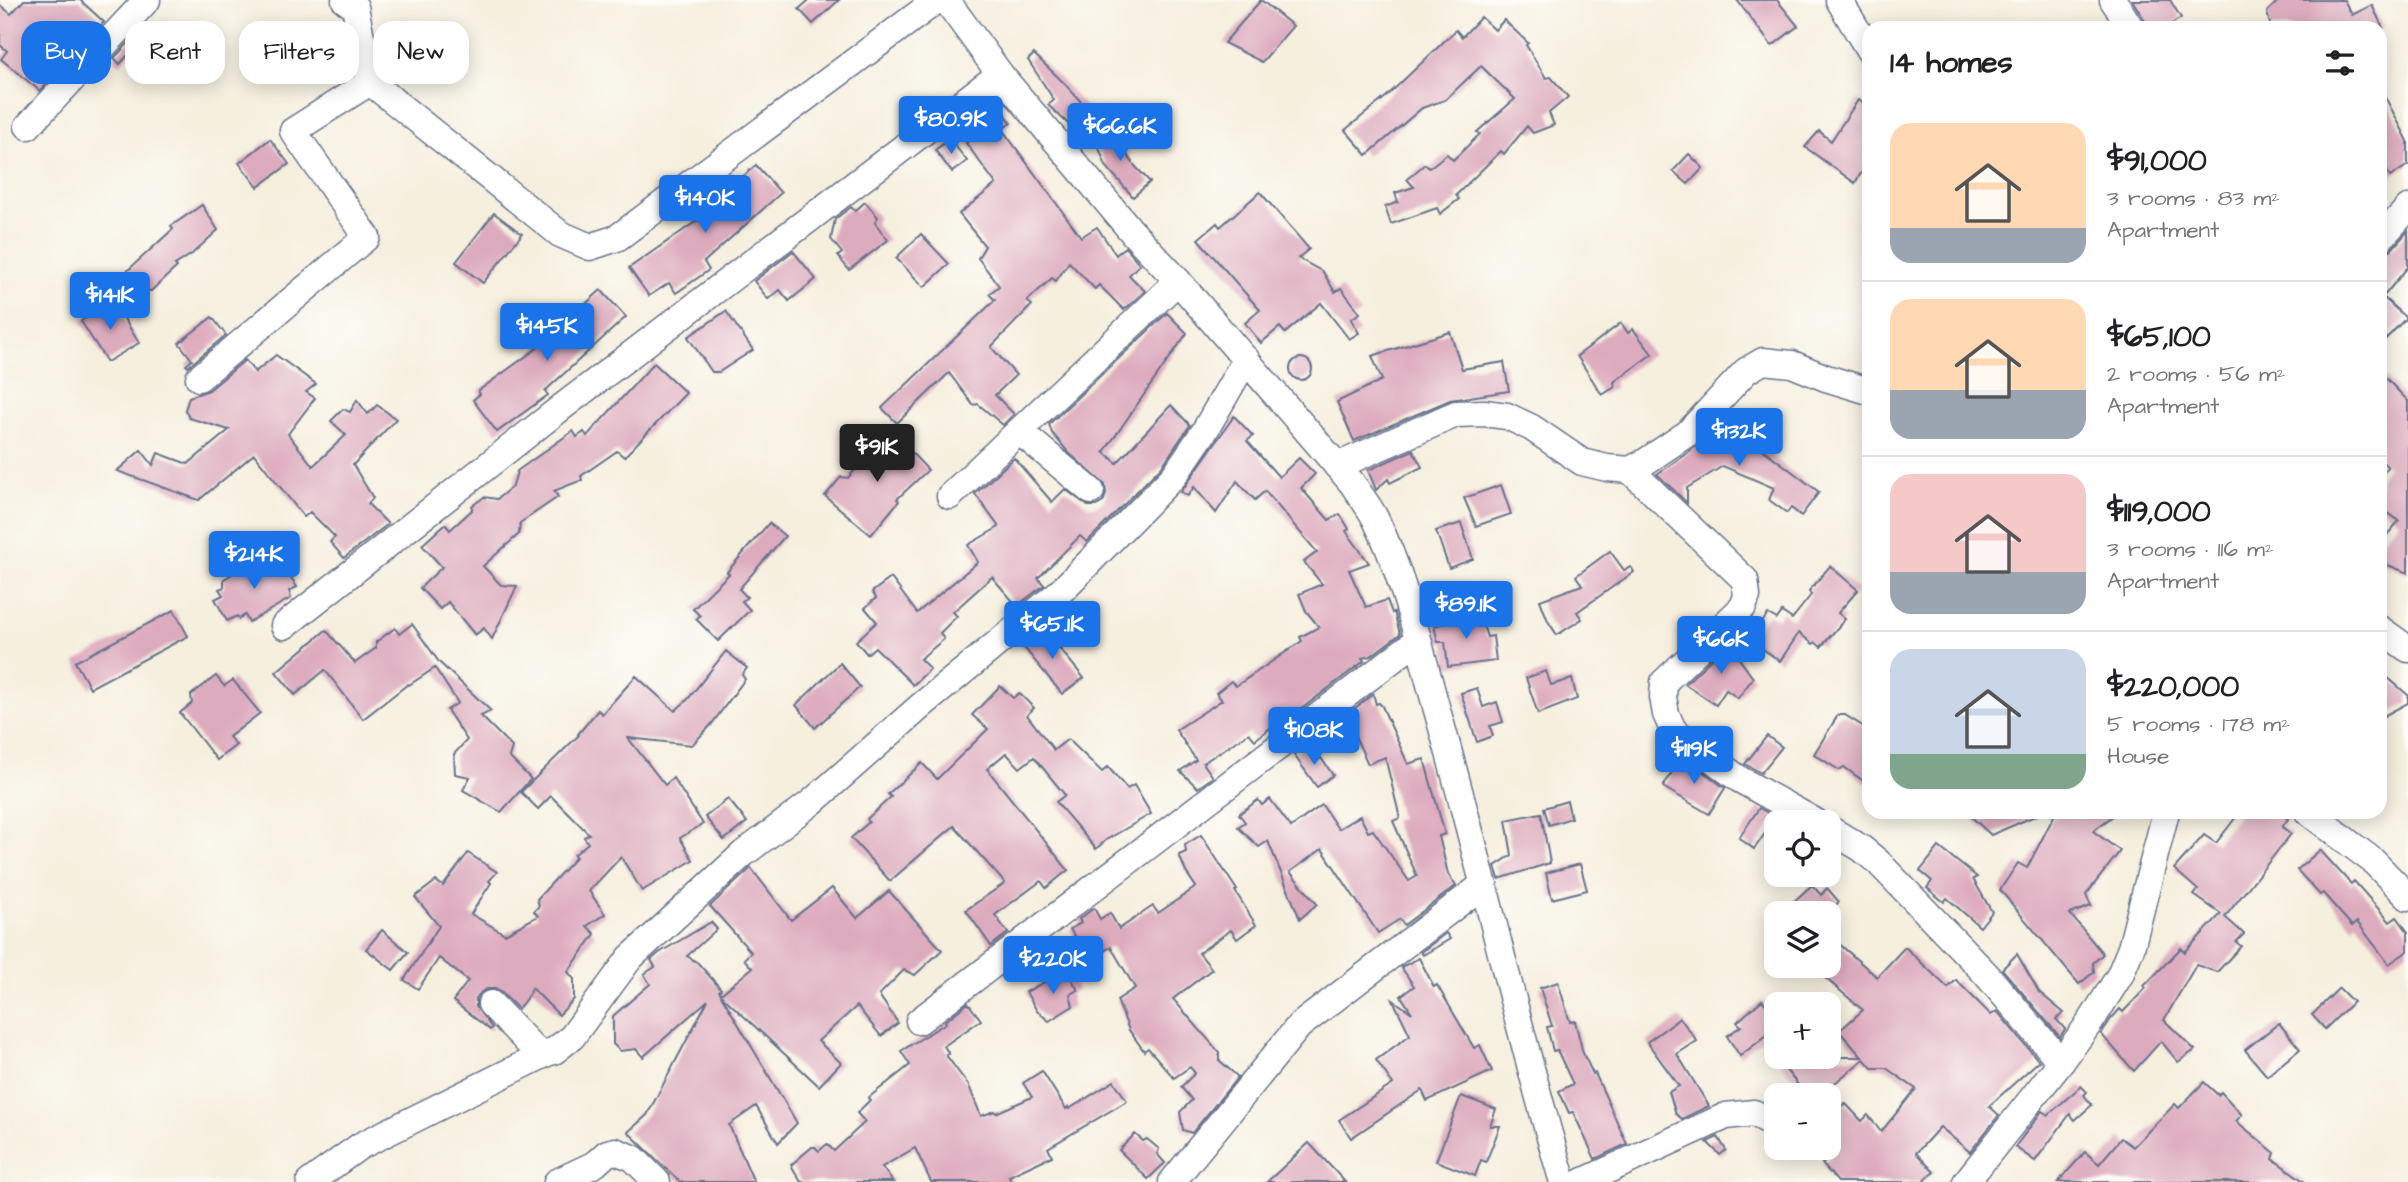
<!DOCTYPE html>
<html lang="en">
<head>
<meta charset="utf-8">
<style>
	:root { --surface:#fff; --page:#f6f6f6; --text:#202124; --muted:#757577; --line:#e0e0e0; --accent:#1a73e8 }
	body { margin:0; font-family:"Architects Daughter",sans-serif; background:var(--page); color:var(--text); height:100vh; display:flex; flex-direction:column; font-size:26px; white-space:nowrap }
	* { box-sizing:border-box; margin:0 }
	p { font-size:23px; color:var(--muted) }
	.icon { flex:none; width:38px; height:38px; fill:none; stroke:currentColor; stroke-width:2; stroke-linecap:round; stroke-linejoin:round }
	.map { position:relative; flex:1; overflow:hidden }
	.drawer { position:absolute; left:1862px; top:21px; width:525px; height:798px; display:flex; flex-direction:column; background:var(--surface); border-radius:21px; box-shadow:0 4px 18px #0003 }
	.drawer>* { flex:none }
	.top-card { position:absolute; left:21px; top:21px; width:665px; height:63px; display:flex; gap:14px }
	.controls { position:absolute; left:1764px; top:810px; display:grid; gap:14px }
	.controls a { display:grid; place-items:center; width:77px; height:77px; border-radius:14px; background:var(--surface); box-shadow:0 4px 18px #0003; font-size:35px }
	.price { position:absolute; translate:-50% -60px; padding:0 16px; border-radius:7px; background:var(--accent); color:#fff; font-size:23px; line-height:46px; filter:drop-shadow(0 2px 4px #0008) }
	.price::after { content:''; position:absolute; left:50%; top:42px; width:21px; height:16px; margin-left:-10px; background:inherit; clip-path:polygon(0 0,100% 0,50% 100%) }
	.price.selected { background:#222; color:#fff }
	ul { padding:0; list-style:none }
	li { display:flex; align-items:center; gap:21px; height:175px; padding:0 28px }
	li+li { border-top:2px solid var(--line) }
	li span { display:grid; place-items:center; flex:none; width:196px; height:140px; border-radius:21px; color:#555 }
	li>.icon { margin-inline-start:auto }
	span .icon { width:84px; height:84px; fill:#fffc; stroke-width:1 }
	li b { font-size:30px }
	h2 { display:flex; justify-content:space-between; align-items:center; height:84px; padding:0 28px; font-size:30px }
	.pill { padding:0 24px; border-radius:21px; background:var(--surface); box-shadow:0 4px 18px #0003; font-size:24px; line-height:63px }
	.pill.selected { background:var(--accent); color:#fff }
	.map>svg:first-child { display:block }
	.building { fill:#ddabbe }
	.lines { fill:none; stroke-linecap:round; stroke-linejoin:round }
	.minor-casing { stroke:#67728b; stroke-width:29 }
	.minor { stroke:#fff; stroke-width:26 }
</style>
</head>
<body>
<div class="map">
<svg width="2408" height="1182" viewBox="0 0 2408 1182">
	<rect width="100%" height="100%" fill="#fdfcf7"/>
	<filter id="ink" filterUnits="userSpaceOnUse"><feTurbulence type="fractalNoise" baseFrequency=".0143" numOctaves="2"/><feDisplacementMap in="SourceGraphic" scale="14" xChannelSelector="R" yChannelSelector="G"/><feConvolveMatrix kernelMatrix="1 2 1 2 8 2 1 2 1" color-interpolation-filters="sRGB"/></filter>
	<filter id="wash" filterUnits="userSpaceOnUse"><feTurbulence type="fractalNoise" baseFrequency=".00686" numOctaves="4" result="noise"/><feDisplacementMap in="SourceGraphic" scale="28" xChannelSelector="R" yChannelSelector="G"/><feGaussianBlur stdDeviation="1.57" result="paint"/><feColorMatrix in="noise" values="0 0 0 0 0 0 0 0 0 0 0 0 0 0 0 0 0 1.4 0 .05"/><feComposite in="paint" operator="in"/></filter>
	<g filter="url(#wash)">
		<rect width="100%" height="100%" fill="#f5efde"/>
		<g id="blocks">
			<g class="building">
				<polygon points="24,0 80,0 104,22 40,91 1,59 7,51 0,45 0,5 11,14"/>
				<polygon points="809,0 839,0 813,24 799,9"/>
				<polygon points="1261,0 1293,26 1262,62 1224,43"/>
				<polygon points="1737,0 1777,0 1798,26 1772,46"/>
				<polygon points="2132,0 2170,0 2181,18 2165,28 2147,28 2144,19"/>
				<polygon points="2279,0 2344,0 2352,15 2372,5 2383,28 2271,28 2267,12"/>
				<polygon points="1481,17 1495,30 1504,20 1528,43 1526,45 1546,78 1551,77 1568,97 1549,113 1554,125 1533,133 1527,126 1504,154 1501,151 1456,195 1459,199 1440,214 1437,208 1391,224 1385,207 1398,202 1395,193 1414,187 1407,179 1425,164 1429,168 1447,154 1453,160 1480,134 1477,132 1515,99 1481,66 1445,100 1422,108 1367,155 1345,130 1387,96 1456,30 1462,37"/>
				<polygon points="134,37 140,42 120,64 114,58"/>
				<polygon points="1034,54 1064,83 1102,125 1088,136 1082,128 1077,132 1048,105 1054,100 1028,60"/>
				<polygon points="2380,87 2408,141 2408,165 2390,177 2380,156"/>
				<polygon points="1858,100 1869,107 1869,160 1855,183 1805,147 1819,131 1831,141"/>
				<polygon points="1001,107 1011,123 1002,129 1081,237 1097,227 1116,255 1125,247 1140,264 1129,275 1145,291 1124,310 1099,285 1095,289 1069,262 1056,281 1052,278 1027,301 1032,305 991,347 1016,375 995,395 1014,414 1003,425 978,404 973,405 949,373 897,423 882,408 995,300 989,294 999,286 978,258 985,246 959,214 996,184 966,143 989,126 984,118"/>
				<polygon points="1106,126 1135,166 1150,182 1133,197 1106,166 1094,135"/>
				<polygon points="270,139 289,164 258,187 239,163"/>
				<polygon points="950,139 967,161 952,172 935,150"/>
				<polygon points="1689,154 1703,168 1688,184 1673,171"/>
				<polygon points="756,165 781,193 704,262 709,270 676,293 669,283 649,296 629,268 698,220 696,218"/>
				<polygon points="1260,192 1309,249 1298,258 1323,272 1335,292 1341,288 1360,313 1351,319 1359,333 1349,339 1321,303 1285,333 1280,327 1261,343 1245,323 1260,310 1198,239 1217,223 1220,227"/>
				<polygon points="865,202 878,217 875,223 888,240 849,270 838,256 842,253 831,239 835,219 851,207 855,211"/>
				<polygon points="202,205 218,230 192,254 175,265 177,267 151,291 144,291 126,272 173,229 171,226"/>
				<polygon points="494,213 522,234 483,283 456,262"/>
				<polygon points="2408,231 2408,267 2383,297 2406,318 2380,345 2380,254 2391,250"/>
				<polygon points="921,234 949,264 924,287 896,258"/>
				<polygon points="793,251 816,279 789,301 780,290 768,299 754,281"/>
				<polygon points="601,290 626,317 545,391 548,395 497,432 473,400 480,394 478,391 536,349"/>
				<polygon points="114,302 139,343 107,362 81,321"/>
				<polygon points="726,311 753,350 719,372 712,372 688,337"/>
				<polygon points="1167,313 1187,333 1104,452 1117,463 1171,405 1190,425 1162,466 1087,542 1080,536 1038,578 1044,585 1017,606 992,577 953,612 957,616 940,633 944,639 920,659 930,669 913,685 875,647 867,654 856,641 877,622 865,608 876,598 872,592 891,578 917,613 978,562 968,545 999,527 975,494 1014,458 1052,502 1065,489 1088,506 1096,506 1103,502 1106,494 1105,485 1068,452 1052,433 1049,424"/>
				<polygon points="212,317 226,335 188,367 186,365 192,360 179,343"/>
				<polygon points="1621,323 1628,333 1633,329 1652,354 1614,382 1615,387 1602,395 1577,356"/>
				<polygon points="1450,332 1462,369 1504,362 1509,391 1450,400 1354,441 1337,402 1382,380 1372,356"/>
				<polygon points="276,355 316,384 306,392 315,398 288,434 313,466 346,435 331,421 343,409 350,412 357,400 368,414 377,405 396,419 353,465 373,498 368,504 388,524 344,558 330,542 335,537 310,512 304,517 254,454 199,500 117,471 141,450 153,465 158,453 188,464 229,430 189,418 185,410 189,397 209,390 245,360 255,372"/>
				<circle cx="1301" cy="369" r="11"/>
				<polygon points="654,363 686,393 624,457 617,451 581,476 582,480 554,491 558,497 520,523 519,534 483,566 501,585 517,586 492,639 484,628 475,635 448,602 440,609 420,588 442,567 422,545 445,524 450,530 472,510 472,506 484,497 497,499 513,486 517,471 573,431 577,437 584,432 587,436"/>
				<polygon points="2380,372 2408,401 2408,573 2380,562 2380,543 2399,521 2380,507 2380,477 2388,467 2380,460"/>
				<polygon points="1234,416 1253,436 1247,441 1279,477 1299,458 1315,474 1301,488 1329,520 1340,514 1349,529 1346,531 1369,563 1349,570 1366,607 1387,600 1392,613 1394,612 1400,634 1371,656 1362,658 1364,661 1275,729 1273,726 1255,740 1249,733 1203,763 1213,777 1198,788 1180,771 1196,760 1176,730 1222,700 1216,693 1231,681 1236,686 1302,641 1300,637 1319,627 1306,611 1299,594 1322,584 1304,562 1317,552 1265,491 1255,500 1237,481 1216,513 1194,487 1188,496 1181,492"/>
				<polygon points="1723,419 1819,492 1801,516 1791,508 1787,513 1769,500 1774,488 1723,466 1687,488 1687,503 1657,474 1697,446"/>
				<polygon points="892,432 928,470 897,499 899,501 871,535 825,496 841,477 848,478 860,464 863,466"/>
				<polygon points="1413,450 1422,467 1390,483 1388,479 1376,490 1368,470"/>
				<polygon points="1501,485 1511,514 1476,526 1464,498"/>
				<polygon points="769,523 785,536 739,589 747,597 742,601 750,610 718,641 696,619 700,616 693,609 729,574 727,572"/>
				<polygon points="1461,523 1473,559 1449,568 1436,531"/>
				<polygon points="1610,551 1624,570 1631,567 1634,572 1577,612 1582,619 1557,635 1548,621 1540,600 1582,585 1576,576"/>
				<polygon points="264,556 275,575 286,569 297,587 289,591 291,598 249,622 245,615 239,619 237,616 227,621 215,599 223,595 219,589 224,587 224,579"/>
				<polygon points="1830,566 1858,590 1838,613 1845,619 1821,647 1815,642 1813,644 1799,633 1780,661 1750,640 1768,614 1777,619 1782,612 1792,619 1811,595 1809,591"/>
				<polygon points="174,610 188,636 90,688 75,662"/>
				<polygon points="1479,613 1487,637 1493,636 1496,661 1448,667 1445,642 1438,642 1434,626"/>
				<polygon points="412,624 439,662 491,711 481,716 512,747 509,757 531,779 501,812 463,790 470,777 455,774 454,754 467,740 447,710 458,703 435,668 409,685 408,684 363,719 325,670 295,695 276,672 326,630 355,663 376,648 376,642 395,628 399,634"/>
				<polygon points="1042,627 1084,678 1062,694 1021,644"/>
				<polygon points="1728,643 1753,678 1738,698 1726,690 1716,705 1685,684"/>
				<polygon points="726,651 747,668 742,675 745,679 711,725 692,745 628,738 665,785 673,778 703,824 680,838 693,860 642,891 621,857 589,891 605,914 587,926 595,934 568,972 574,979 574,999 559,1015 532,988 528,996 518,1009 502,993 495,989 487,989 481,992 476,999 476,1007 492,1028 490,1030 453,1001 468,981 439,958 418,989 404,980 439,926 415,897 436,881 443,886 468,853 497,872 489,881 491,883 471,914 505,934 538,916 534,911 539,906 537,899 576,857 574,855 588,843 584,837 589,834 551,796 538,809 521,792 579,735 578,734 598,710 602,714 636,676 675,711 688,699"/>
				<polygon points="840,663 860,687 815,728 796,705"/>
				<polygon points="1546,671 1551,685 1572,679 1577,699 1538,714 1526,678"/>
				<polygon points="2380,671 2408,695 2408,703 2380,718"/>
				<polygon points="216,676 224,686 233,680 260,713 229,737 236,745 217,760 180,713 192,703 191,695"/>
				<polygon points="1000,686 1013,698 1019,693 1034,708 1027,715 1054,750 1068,739 1102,772 1108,767 1127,789 1134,785 1151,814 1106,840 1096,849 1056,802 1065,795 1034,757 1020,768 1006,753 987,769 1068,870 1046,888 1041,881 995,915 1008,933 991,946 966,910 1005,883 954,826 890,881 851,838 869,822 867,819 891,797 888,794 922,763 937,779 988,729 972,715"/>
				<polygon points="1477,688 1483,707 1497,702 1503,722 1490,726 1493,736 1477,742 1461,693"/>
				<polygon points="1373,694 1376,704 1379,703 1382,706 1408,764 1424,759 1445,834 1439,836 1448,874 1456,886 1404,925 1400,919 1378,933 1322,849 1290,872 1317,904 1300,919 1268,841 1259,847 1238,827 1245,822 1239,814 1258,800 1262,805 1270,799 1291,827 1322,805 1338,829 1360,816 1368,832 1373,830 1409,881 1417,876 1393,821 1400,818 1385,757 1368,764 1355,736 1348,730 1344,717"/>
				<polygon points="1838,715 1845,715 1869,730 1869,785 1844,767 1839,770 1814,754"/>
				<polygon points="1767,736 1782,747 1761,773 1745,764"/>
				<polygon points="1305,746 1318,760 1321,758 1333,775 1317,787 1294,755"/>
				<polygon points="1682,756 1725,788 1709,814 1663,787"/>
				<polygon points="728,799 747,822 724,840 705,817"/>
				<polygon points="1567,801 1571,818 1549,825 1544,808"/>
				<polygon points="1759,808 1776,818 1754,849 1739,838"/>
				<polygon points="1966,812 2044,812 1991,835"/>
				<polygon points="2056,812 2118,812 2093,831 2120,851 2086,895 2091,906 2070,914 2103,954 2093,963 2094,972 2079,984 2000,890 2018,863 2027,868"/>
				<polygon points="2240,812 2278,812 2288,819 2282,827 2291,834 2225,917 2244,934 2236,942 2241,946 2217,972 2196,965 2164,1020 2195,1050 2178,1062 2161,1041 2134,1071 2101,1034 2111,1019 2120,1009 2123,1012 2146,988 2144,986 2181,948 2185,952 2221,914 2194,895 2198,890 2174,869 2204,835 2216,843"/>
				<polygon points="1541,813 1550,863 1499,879 1495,866 1512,855 1506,820"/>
				<polygon points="1201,835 1237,890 1235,891 1256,925 1237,939 1231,930 1199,953 1212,969 1173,999 1219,1052 1219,1060 1238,1077 1192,1133 1183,1130 1180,1112 1192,1100 1181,1087 1195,1073 1190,1067 1174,1078 1148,1048 1144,1051 1129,1030 1117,1000 1135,988 1111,947 1088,960 1070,929 1081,923 1079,919 1094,908 1100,919 1110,913 1119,929 1153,906 1158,913 1196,887 1186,872 1179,855 1186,852 1185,845"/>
				<polygon points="1939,847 1977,877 1973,879 1992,912 1980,927 1947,898 1944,902 1927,888 1932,881 1920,871"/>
				<polygon points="2320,850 2351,884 2354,881 2390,922 2397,917 2408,932 2408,951 2389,964 2357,922 2352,926 2323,893 2320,895 2297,870"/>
				<polygon points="1580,864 1587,890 1552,899 1546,873"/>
				<polygon points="751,868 791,920 832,888 857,918 889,891 942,950 915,975 904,970 879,995 898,1023 881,1036 857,1006 818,1041 841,1063 819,1086 721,995 797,1123 778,1143 756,1106 729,1125 754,1182 680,1182 628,1132 647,1115 708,1000 643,1057 636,1049 620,1051 613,1044 613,1016 650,984 644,974 655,967 651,960 659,953 711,922 717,929 687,956 698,963 721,989 719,991 721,994 752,968 744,959 751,952 710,906"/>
				<polygon points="1812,885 1821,895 1827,888 1839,902 1832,908 1837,914 1780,914"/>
				<polygon points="382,930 408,952 393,970 366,949"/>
				<polygon points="1446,933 1450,939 1423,955 1421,952"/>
				<polygon points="1829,935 1877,977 1905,947 1948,988 1956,980 1991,1015 1997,1011 2039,1061 1989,1106 1999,1115 1970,1152 1940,1127 1916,1153 1934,1172 1923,1182 1838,1182 1822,1164 1830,1158 1829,1152 1839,1143 1829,1130 1829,1118 1845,1103 1862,1121 1868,1115 1881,1132 1916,1089 1886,1068 1872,1068 1864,1059 1830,1087 1838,1096 1807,1096 1781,1064 1790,1057 1862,1057 1839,1031 1863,1010 1817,971 1821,966 1829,966"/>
				<polygon points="2017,954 2039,992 2064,1013 2056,1019 2065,1029 2060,1037 2002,969"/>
				<polygon points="1419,958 1434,987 1437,985 1474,1048 1480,1045 1492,1071 1427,1101 1422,1090 1351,1138 1339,1120 1393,1084 1376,1060 1410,1035 1393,1000 1412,1013 1401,996 1414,986 1401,967"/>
				<polygon points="1066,970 1078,990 1070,994 1073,1006 1049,1021 1037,1011 1026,992"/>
				<polygon points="1558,982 1570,1022 1575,1021 1583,1053 1593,1074 1595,1073 1627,1144 1595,1159 1573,1112 1569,1113 1559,1091 1573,1084 1557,1050 1553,1051 1547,1027 1552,1026 1540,988"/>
				<polygon points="2339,988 2353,1002 2325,1029 2312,1015"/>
				<polygon points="1762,1000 1776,1016 1776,1028 1740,1056 1727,1036 1741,1026 1737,1022"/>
				<polygon points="968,1003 981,1020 944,1046 949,1054 946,1055 969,1086 981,1116 995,1111 996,1113 1032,1097 1023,1083 1042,1071 1066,1109 1068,1107 1069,1109 1114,1081 1127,1101 1048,1148 1052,1156 1009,1176 1011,1182 931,1182 915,1148 882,1167 893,1182 801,1182 791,1165 812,1147 815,1147 819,1151 827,1144 834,1151 865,1122 857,1113 870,1100 868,1098 910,1065 901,1051 946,1023 945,1021"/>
				<polygon points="1680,1018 1697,1041 1677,1054 1709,1106 1682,1119 1676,1114 1669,1092 1679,1086 1647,1042"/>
				<polygon points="2279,1023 2300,1049 2267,1076 2245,1050"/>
				<polygon points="2204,1082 2218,1095 2221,1092 2242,1115 2236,1121 2275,1153 2273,1159 2305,1182 2058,1182 2085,1152 2099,1164 2121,1138 2133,1147 2175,1104 2179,1108"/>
				<polygon points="2081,1086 2087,1092 2084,1095 2092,1105 2075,1120 2070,1114 2035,1161 2015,1147 2042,1111 2048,1115"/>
				<polygon points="1461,1096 1496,1109 1490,1126 1500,1126 1486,1162 1481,1160 1475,1176 1436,1161"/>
				<polygon points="1135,1134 1143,1141 1147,1139 1159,1149 1157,1154 1165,1163 1148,1179 1119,1150"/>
				<polygon points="1718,1137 1726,1150 1720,1155 1707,1142"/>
				<polygon points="1309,1143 1345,1182 1267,1182"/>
			</g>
		</g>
	</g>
	<g filter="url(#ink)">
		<use href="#blocks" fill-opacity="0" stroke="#67728b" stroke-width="2"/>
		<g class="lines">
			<g class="minor-casing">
				<g id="minor">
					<polyline points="345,0 355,7 370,82 560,234 590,247 617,238 937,0"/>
					<path d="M946,0l54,74 133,159 45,48 174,202c7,11 17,23 23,35 30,60 44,128 62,192 45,157 79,316 126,472"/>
					<polyline points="1839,0 1869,50"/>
					<polyline points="2113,0 2131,28"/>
					<polyline points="28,126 147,0"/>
					<polyline points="2380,239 2408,208"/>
					<polyline points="199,378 367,237 293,131 370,82"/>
					<polyline points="1019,431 1091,491"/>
					<polyline points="1337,466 1456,414 1484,413 1507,416 1532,428 1582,462 1607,468 1630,470 1645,462 1688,433 1746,371 1763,361 1792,364 1826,378 1869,391"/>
					<polyline points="1630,470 1745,580 1747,596 1743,607 1664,682 1663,697 1666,714 1673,730 1739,779 1816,822"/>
					<polyline points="950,496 1178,281"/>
					<polyline points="284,626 562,407 1000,74"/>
					<polyline points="2380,629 2408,649"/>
					<polyline points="2308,812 2373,861 2408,897"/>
					<polyline points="1829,829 1861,848 1878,862 1986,974 2061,1062"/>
					<polyline points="491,1004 539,1054 554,1051 572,1037 630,958 743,854 812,802 922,705 1061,591 1174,476 1204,432 1246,359"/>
					<polyline points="919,1021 1418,640"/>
					<polyline points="310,1182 360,1146 545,1054"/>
					<polyline points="557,1182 595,1164 607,1153 615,1151 633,1158 657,1182"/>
					<polyline points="1172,1182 1299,1026 1484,884"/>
					<polyline points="1582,1182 1726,1116 1754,1113 1776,1125"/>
					<polyline points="1966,1182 2061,1062 2091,1021 2120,975 2131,948 2166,812"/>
				</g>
			</g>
			<use href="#minor" class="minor"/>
		</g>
	</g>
</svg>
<div class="controls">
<a><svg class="icon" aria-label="locate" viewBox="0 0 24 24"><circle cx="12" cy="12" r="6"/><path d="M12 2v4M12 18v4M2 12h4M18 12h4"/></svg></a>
<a><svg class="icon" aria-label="layers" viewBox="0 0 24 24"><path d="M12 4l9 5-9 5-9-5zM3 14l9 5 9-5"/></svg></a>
<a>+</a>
<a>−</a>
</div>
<b class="price" style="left:951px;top:156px">$80.9K</b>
<b class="price" style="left:1120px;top:163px">$66.6K</b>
<b class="price" style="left:705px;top:235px">$140K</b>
<b class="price" style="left:110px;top:332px">$141K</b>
<b class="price" style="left:547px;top:363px">$145K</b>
<b class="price" style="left:1739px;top:468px">$132K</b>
<b class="price selected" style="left:877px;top:484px">$91K</b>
<b class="price" style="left:254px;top:591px">$214K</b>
<b class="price" style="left:1466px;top:641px">$89.1K</b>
<b class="price" style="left:1052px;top:661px">$65.1K</b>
<b class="price" style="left:1721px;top:676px">$66K</b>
<b class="price" style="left:1314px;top:767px">$108K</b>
<b class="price" style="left:1694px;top:786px">$119K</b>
<b class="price" style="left:1053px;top:996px">$220K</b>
<div class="top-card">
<a class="pill selected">Buy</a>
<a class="pill">Rent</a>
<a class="pill">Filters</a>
<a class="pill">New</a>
</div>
<section class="drawer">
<h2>14 homes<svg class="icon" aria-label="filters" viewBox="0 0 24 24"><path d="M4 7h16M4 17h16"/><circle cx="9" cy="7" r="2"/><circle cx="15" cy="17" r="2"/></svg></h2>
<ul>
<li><span style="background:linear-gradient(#ffd9b3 75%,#9aa5b1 0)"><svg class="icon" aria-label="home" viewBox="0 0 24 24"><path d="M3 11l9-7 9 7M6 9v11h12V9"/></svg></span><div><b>$91,000</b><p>3 rooms · 83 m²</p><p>Apartment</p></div></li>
<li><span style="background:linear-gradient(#ffd9b3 65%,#9aa5b1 0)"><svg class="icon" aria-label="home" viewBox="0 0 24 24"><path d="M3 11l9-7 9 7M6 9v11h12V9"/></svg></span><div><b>$65,100</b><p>2 rooms · 56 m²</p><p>Apartment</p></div></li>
<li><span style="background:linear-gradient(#f6c9c9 70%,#9aa5b1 0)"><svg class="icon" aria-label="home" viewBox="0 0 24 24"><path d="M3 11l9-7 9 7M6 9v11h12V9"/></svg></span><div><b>$119,000</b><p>3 rooms · 116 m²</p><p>Apartment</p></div></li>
<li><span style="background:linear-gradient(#c9d6e8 75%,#7fa58c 0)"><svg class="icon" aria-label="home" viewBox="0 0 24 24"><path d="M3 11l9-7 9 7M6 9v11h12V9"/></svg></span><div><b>$220,000</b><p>5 rooms · 178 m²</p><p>House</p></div></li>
</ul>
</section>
</div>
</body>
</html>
